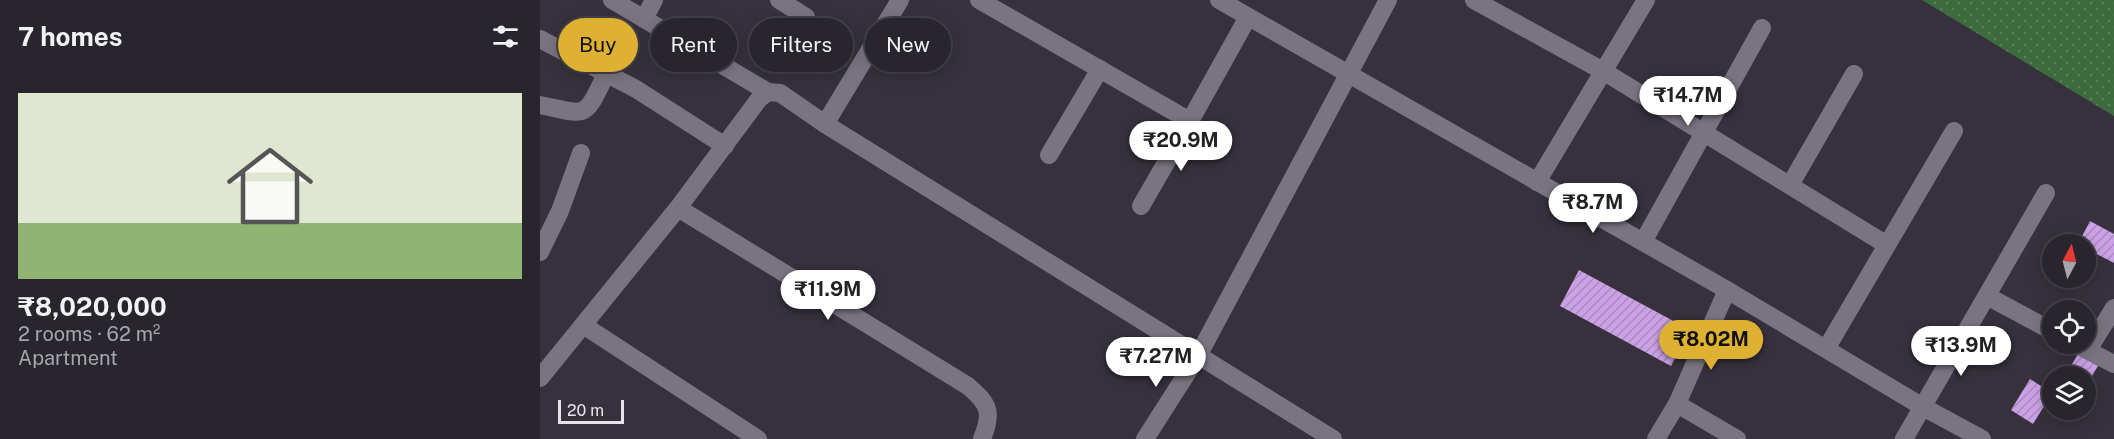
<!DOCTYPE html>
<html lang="en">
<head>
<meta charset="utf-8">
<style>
	:root { --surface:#28252d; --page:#302d35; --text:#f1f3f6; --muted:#a5a5aa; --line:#444249; --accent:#deb133 }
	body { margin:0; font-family:"Public Sans",sans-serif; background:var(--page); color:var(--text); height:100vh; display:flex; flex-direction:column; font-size:22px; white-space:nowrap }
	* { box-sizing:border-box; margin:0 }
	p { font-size:20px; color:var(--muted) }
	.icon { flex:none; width:33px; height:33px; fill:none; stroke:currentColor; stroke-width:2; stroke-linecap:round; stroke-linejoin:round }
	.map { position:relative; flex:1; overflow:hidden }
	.sheet { display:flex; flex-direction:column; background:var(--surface); width:540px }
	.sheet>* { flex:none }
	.hud { position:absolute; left:18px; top:18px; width:570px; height:54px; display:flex; gap:12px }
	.needle { width:39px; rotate:7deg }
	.controls { position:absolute; left:1502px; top:234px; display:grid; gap:12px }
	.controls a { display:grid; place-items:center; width:54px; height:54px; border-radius:50%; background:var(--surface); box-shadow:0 3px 15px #0003,0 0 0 2px var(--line); font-size:30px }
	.scale { position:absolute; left:18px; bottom:15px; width:66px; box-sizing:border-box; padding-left:6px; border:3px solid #e6e3ea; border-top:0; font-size:16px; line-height:21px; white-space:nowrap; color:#e6e3ea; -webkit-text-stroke:4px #36313c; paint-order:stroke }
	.price { position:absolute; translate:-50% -51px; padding:0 14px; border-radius:21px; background:#fff; color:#222; font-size:20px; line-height:39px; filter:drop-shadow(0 2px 3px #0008) }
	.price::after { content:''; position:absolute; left:50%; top:36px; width:18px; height:14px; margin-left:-9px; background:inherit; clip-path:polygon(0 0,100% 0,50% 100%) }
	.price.active { background:var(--accent); color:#111 }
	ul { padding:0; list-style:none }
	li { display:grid; align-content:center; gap:12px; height:318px; padding:0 18px }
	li+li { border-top:2px solid var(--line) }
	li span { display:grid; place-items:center; height:186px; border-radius:0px; color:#555 }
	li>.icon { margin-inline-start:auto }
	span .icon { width:108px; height:108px; fill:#fffc; stroke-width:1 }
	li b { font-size:26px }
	h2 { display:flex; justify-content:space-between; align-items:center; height:72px; padding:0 18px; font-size:26px }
	.tag { padding:0 21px; border-radius:27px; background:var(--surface); box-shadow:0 3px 15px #0003,0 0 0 2px var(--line); font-size:21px; line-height:54px }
	.tag.active { background:var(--accent); color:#111 }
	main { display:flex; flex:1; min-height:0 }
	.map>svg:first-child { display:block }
	.grass { fill:url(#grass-dots) }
	.building { fill:url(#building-hatch) }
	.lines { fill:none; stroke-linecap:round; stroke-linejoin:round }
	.minor { stroke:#7a7481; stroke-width:18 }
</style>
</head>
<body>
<main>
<section class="sheet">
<h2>7 homes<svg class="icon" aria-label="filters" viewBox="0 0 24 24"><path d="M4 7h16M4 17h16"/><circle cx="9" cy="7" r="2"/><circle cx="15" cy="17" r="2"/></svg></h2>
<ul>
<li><span style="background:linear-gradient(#dfe7d0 70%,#8fb573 0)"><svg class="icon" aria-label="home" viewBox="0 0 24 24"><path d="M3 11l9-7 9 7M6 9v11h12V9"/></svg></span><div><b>₹8,020,000</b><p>2 rooms · 62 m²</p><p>Apartment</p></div></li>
</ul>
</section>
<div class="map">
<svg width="1574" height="439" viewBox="0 0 1574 439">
	<defs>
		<pattern id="grass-dots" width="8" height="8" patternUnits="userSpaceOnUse" patternTransform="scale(1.5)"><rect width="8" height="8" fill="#3d6b3d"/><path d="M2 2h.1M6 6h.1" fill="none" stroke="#598059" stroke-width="1.8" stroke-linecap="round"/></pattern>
		<pattern id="building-hatch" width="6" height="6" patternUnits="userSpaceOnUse" patternTransform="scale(1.5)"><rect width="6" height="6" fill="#cca2e6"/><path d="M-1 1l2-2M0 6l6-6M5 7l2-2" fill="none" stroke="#aa8abe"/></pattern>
	</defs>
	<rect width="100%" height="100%" fill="#36313c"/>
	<polygon class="grass" points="1382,0 1574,0 1574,116"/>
	<g class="building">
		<polygon points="1550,221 1574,234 1574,263 1545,248 1545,244 1538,244"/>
		<polygon points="1039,270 1150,330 1131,366 1020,306"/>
		<polygon points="1538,354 1558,366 1545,388 1545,376 1525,376"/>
		<polygon points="1490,379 1512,393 1493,424 1471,410"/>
	</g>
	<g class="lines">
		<g class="minor">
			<polyline points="72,0 228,92"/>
			<polyline points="239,0 266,17"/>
			<polyline points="439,0 650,121 708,17"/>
			<polyline points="679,0 1187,290 1383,407 1442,439"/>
			<polyline points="934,0 1063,71 1347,245"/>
			<polyline points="104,19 114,0"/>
			<polyline points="0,39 96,89 185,146"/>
			<path d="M0,105c48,10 44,15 66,-31"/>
			<polyline points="285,124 360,0"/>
			<polyline points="509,155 560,69"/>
			<polyline points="997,182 1106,0"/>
			<polyline points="1250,185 1314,74"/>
			<polyline points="601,206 650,121"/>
			<path d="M138,208l290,178c21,18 25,26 14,53"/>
			<polyline points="1103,242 1222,28"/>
			<polyline points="0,252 20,211 41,153"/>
			<polyline points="1187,290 1137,404 1197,439"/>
			<polyline points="1447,296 1512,331"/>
			<polyline points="43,325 218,439"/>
			<polyline points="1535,344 1574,364"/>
			<polyline points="1286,349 1414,131"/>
			<polyline points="1548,350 1574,308"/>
			<polyline points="0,378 138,208 219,99 228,92 240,93 285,124 793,439"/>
			<polyline points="605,439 658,356 848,0"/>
			<polyline points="1116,439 1137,404"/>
			<polyline points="1364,439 1506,193"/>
		</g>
	</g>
</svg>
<div class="controls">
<a><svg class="needle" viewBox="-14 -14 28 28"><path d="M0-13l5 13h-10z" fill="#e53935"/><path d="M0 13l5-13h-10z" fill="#a5a5aa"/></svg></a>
<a><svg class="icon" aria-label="locate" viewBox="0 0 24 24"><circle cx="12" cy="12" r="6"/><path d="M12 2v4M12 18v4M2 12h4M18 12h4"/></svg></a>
<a><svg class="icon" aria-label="layers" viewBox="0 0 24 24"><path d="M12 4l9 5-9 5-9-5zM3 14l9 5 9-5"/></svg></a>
</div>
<div class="scale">20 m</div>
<b class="price" style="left:1148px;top:127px">₹14.7M</b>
<b class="price" style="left:641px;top:172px">₹20.9M</b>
<b class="price" style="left:1053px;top:234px">₹8.7M</b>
<b class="price" style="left:288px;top:321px">₹11.9M</b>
<b class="price active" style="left:1171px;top:371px">₹8.02M</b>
<b class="price" style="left:1421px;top:377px">₹13.9M</b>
<b class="price" style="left:616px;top:388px">₹7.27M</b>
<div class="hud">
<a class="tag active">Buy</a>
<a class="tag">Rent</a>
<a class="tag">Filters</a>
<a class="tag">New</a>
</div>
</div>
</main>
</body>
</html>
